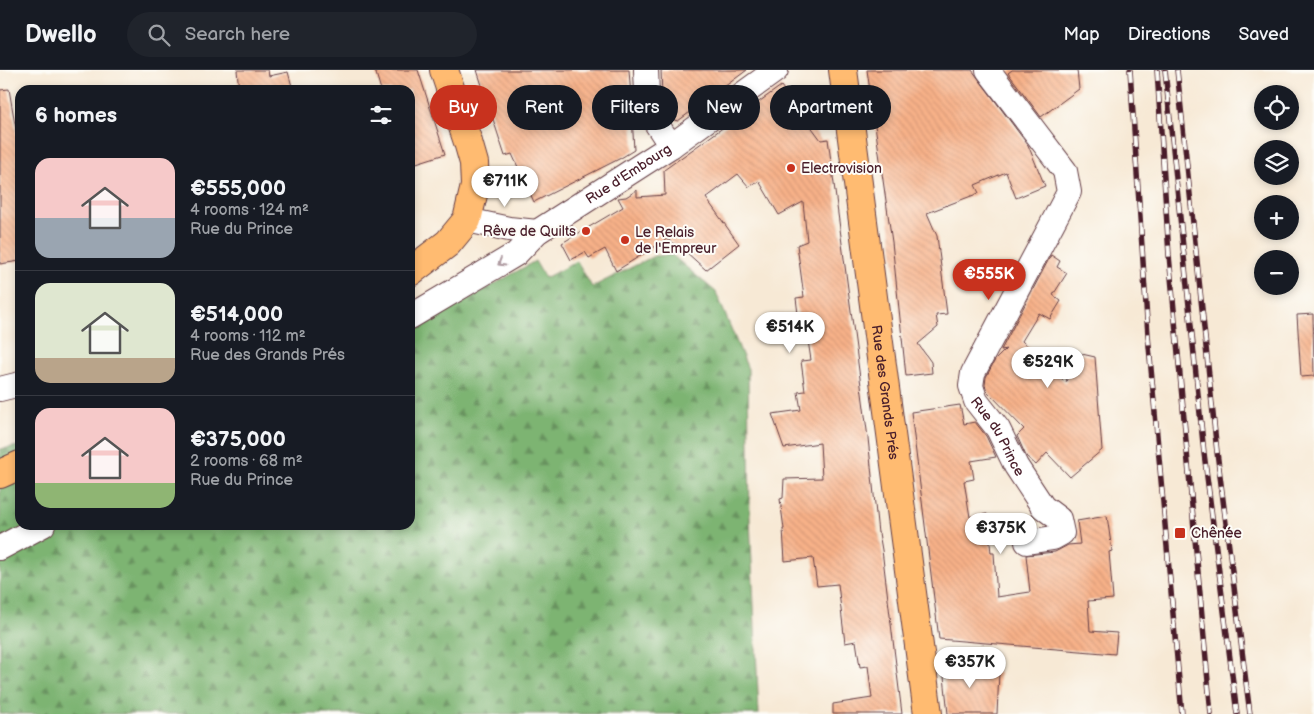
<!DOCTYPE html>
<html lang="en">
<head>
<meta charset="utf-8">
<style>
	:root { --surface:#171b24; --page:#20242c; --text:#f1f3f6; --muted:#9ea1a6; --line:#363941; --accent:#c8321e }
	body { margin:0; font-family:"Balsamiq Sans",sans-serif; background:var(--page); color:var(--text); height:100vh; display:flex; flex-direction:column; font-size:19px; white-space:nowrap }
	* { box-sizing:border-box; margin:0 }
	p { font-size:16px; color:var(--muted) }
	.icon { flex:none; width:28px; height:28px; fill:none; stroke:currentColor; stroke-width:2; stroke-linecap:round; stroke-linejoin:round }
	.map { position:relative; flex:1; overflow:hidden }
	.panel { position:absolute; left:15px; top:15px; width:400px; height:445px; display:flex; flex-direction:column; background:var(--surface); border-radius:15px; box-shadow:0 2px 8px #0003 }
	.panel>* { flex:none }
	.guide { position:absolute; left:430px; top:15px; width:475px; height:45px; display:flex; gap:10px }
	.fabs { position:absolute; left:1254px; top:15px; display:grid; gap:10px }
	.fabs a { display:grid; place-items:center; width:45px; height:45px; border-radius:50%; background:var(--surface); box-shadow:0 2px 8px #0003; font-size:25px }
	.price { position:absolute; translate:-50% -42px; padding:0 11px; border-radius:18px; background:#fff; color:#222; font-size:16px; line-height:32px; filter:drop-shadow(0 1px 2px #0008) }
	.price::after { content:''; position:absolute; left:50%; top:30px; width:15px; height:11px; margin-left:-8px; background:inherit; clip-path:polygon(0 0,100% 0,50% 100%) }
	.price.on { background:var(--accent); color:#fff }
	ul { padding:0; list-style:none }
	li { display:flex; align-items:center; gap:15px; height:125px; padding:0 20px }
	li+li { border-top:1px solid var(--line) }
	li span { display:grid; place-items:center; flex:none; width:140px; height:100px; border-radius:15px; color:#555 }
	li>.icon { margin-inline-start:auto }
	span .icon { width:60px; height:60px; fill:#fffc; stroke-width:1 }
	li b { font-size:21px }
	h2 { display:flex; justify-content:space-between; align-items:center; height:60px; padding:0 20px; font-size:21px }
	.chip { padding:0 18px; border-radius:22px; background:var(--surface); box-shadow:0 2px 8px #0003; font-size:18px; line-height:45px }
	.chip.on { background:var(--accent); color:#fff }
	header { display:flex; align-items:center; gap:30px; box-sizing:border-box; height:70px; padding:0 25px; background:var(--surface); border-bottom:1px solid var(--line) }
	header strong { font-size:24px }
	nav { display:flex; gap:28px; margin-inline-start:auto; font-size:18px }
	.search { width:350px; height:45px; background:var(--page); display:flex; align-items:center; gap:12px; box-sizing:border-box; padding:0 18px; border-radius:28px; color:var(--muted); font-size:19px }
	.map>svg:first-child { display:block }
	.forest { fill:url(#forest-firs); stroke:#646a4e }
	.building { fill:url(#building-back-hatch) }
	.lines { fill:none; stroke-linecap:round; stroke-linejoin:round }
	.street-casing { stroke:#643d44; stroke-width:26 }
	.primary-casing { stroke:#643d44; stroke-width:30 }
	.street { stroke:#fff; stroke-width:24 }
	.primary { stroke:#ffbb71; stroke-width:28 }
	.rail-casing { stroke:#4a1f2b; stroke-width:5.5 }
	.rail { stroke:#fdfcf7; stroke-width:4; stroke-dasharray:11; stroke-linecap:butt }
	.oneway { stroke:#ae9aa0 }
	.poi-dot { fill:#c8321e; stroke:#fdfcf7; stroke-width:2 }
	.labels { text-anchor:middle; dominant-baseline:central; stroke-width:4; stroke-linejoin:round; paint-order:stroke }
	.poi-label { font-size:14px; fill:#4a1f2b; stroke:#fdfcf7; text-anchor:start }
	.street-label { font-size:14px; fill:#4a1f2b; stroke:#fdfcf7 }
</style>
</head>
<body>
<header>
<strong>Dwello</strong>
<div class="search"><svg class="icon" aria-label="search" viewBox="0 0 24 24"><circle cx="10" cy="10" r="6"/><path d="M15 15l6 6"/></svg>Search here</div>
<nav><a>Map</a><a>Directions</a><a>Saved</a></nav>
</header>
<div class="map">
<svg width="1314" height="644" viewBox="0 0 1314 644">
	<defs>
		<pattern id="forest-firs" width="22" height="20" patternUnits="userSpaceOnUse" patternTransform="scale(1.25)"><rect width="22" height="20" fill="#7db472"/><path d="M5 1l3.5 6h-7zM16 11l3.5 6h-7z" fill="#68925e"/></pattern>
		<pattern id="building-back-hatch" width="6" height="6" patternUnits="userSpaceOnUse" patternTransform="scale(1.25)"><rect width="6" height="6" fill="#f7b188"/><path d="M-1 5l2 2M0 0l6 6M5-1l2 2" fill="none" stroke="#d59876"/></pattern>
	</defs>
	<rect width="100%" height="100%" fill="#fdfcf7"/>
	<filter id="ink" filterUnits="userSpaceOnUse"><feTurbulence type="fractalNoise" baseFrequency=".02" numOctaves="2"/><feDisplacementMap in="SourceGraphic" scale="10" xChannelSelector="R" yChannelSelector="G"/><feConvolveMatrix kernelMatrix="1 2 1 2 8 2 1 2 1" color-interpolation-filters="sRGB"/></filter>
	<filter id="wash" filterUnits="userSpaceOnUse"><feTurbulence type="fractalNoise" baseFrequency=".0096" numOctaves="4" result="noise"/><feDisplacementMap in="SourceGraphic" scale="20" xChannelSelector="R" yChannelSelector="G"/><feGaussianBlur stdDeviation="1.12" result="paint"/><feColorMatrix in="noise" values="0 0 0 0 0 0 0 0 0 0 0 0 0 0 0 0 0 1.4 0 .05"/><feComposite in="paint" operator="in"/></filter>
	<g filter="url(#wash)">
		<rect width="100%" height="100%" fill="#f7e9d5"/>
		<polygon class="forest" points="672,185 716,222 748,299 750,449 759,644 0,644 0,379 20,376 20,455 410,455 410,262 535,191 545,208 577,191 592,217 654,186"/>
		<g id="blocks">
			<g class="building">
				<polygon points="237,0 268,0 269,6 288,2 293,20 239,20"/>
				<polygon points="375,0 418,0 445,84 410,95 410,20 381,20"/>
				<polygon points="477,0 629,0 632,41 629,41 632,46 634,80 621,88 534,132 512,84 505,86"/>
				<polygon points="661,0 747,0 678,51 670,49 665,42 662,27"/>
				<polygon points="867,0 972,0 1028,75 1045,116 1016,128 1006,102 975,115 979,123 927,143 937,166 947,244 936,245 938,257 918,274 931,292 932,303 906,306 892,172"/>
				<polygon points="1012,0 1077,0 1079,19 1041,47 1008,3"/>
				<polygon points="781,16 821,70 828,69 868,368 878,463 879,463 882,480 902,644 833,644 833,634 872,628 868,596 860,597 856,571 845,573 838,514 817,516 813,488 785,491 783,459 784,459 780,429 783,428 784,409 822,408 820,373 784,378 772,344 801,340 798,322 805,321 801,291 811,290 805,251 799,252 796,228 804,227 797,175 807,171 803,132 779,145 759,111 749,117 738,104 706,128 739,174 706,200 685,181 667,169 616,201 605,179 589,188 585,182 571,190 562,173 623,137 618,128 626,127 637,120 637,127 665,125 664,100"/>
				<polygon points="9,19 20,84 20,191 0,194 0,20"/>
				<polygon points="1051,185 1060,191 1057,197 1067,203 1053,225 1061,231 1050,249 1039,243 1022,271 1066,313 1073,282 1095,287 1102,380 1070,407 1047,383 1036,395 1026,386 1017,366 1024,359 987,321 985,315 986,307 995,290 1006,279 1001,280"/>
				<polygon points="1313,244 1314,306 1301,307 1297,245"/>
				<polygon points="960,335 964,354 975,352 986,366 996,387 971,391 974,409 964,411 970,447 987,444 991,483 994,483 997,527 1030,522 1026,485 1055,482 1068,475 1080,474 1077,451 1107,446 1112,481 1109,482 1113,529 1088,531 1090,561 1117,563 1115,584 939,569 911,342"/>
				<polygon points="942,588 999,603 997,644 948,644"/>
			</g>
		</g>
	</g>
	<g filter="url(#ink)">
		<use href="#blocks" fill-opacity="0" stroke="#643d44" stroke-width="1"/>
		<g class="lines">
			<g class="street-casing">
				<g id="street">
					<polyline points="646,0 647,24 652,47 671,76"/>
					<path id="s1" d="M988,0l77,101 4,21 -96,181 -2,13 5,15 22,28 18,37 27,41 16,12 3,14 -9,5 -26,4"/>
					<polyline points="467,150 509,159 537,162"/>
					<path id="s2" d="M410,247l106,-63 21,-22 134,-86 105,-76"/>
					<polyline points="0,319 20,314"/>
					<polyline points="0,478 43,455"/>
				</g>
			</g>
			<g class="primary-casing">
				<g id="primary">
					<path id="s3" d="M843,0l85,644"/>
					<polyline points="410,202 448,173 467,150 475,116 474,93 468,72 444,0"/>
					<polyline points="0,404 20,395"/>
				</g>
			</g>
			<use href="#street" class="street"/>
			<use href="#primary" class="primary"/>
			<g class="rail-casing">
				<g id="rail">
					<polyline points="1130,0 1148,265 1182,644"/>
					<polyline points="1157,0 1169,185 1211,644"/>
					<polyline points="1165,0 1204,383 1237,644"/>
					<polyline points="1177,0 1217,382 1250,644"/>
				</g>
			</g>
			<use href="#rail" class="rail"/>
		</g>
		<defs><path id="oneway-chevron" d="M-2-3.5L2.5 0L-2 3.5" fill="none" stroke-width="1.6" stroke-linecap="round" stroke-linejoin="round" transform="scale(1.25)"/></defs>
		<use class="oneway" href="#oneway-chevron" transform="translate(501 193) rotate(149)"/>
	</g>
	<g class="poi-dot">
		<circle cx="791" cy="98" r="5"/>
		<circle cx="586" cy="161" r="5"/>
		<circle cx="625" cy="170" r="5"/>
		<rect x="1174" y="457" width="12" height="12" rx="2.5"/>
	</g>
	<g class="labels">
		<g class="poi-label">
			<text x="801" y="98">Electrovision</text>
			<text x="576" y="161" text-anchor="end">Rêve de Quilts</text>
			<text x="635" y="162">Le Relais<tspan x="635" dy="16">de l'Empreur</tspan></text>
			<text x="1191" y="463">Chênée</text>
		</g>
		<g class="street-label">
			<text stroke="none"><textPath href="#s2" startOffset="262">Rue d'Embourg</textPath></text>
			<text stroke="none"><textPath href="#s3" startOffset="325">Rue des Grands Prés</textPath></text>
			<text stroke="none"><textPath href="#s1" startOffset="424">Rue du Prince</textPath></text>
		</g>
	</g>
</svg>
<div class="fabs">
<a><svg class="icon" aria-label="locate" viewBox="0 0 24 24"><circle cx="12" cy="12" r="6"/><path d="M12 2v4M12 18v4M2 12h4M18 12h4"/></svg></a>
<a><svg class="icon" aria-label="layers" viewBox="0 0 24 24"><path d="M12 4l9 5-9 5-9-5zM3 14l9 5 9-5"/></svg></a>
<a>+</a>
<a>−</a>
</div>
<b class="price" style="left:505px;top:138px">€711K</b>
<b class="price on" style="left:989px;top:231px">€555K</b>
<b class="price" style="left:790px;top:284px">€514K</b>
<b class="price" style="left:1048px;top:319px">€529K</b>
<b class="price" style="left:1001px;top:485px">€375K</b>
<b class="price" style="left:970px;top:619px">€357K</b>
<div class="guide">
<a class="chip on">Buy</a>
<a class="chip">Rent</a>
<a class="chip">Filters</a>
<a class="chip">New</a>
<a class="chip">Apartment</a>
</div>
<section class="panel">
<h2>6 homes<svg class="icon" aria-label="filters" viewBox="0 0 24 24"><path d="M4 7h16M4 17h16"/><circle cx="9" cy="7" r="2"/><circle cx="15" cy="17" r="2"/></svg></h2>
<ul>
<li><span style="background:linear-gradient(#f6c9c9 60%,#9aa5b1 0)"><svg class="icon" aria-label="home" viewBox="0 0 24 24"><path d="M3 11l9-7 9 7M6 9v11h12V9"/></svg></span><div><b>€555,000</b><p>4 rooms · 124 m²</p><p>Rue du Prince</p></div></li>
<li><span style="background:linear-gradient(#dfe7d0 75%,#b9a48a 0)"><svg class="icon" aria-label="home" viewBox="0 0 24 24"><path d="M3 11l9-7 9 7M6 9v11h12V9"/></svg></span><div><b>€514,000</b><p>4 rooms · 112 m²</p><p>Rue des Grands Prés</p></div></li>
<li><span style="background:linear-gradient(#f6c9c9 75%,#8fb573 0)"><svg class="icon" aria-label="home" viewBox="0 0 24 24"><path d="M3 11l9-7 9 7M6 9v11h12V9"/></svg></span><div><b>€375,000</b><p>2 rooms · 68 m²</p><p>Rue du Prince</p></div></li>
</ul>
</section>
</div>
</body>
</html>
